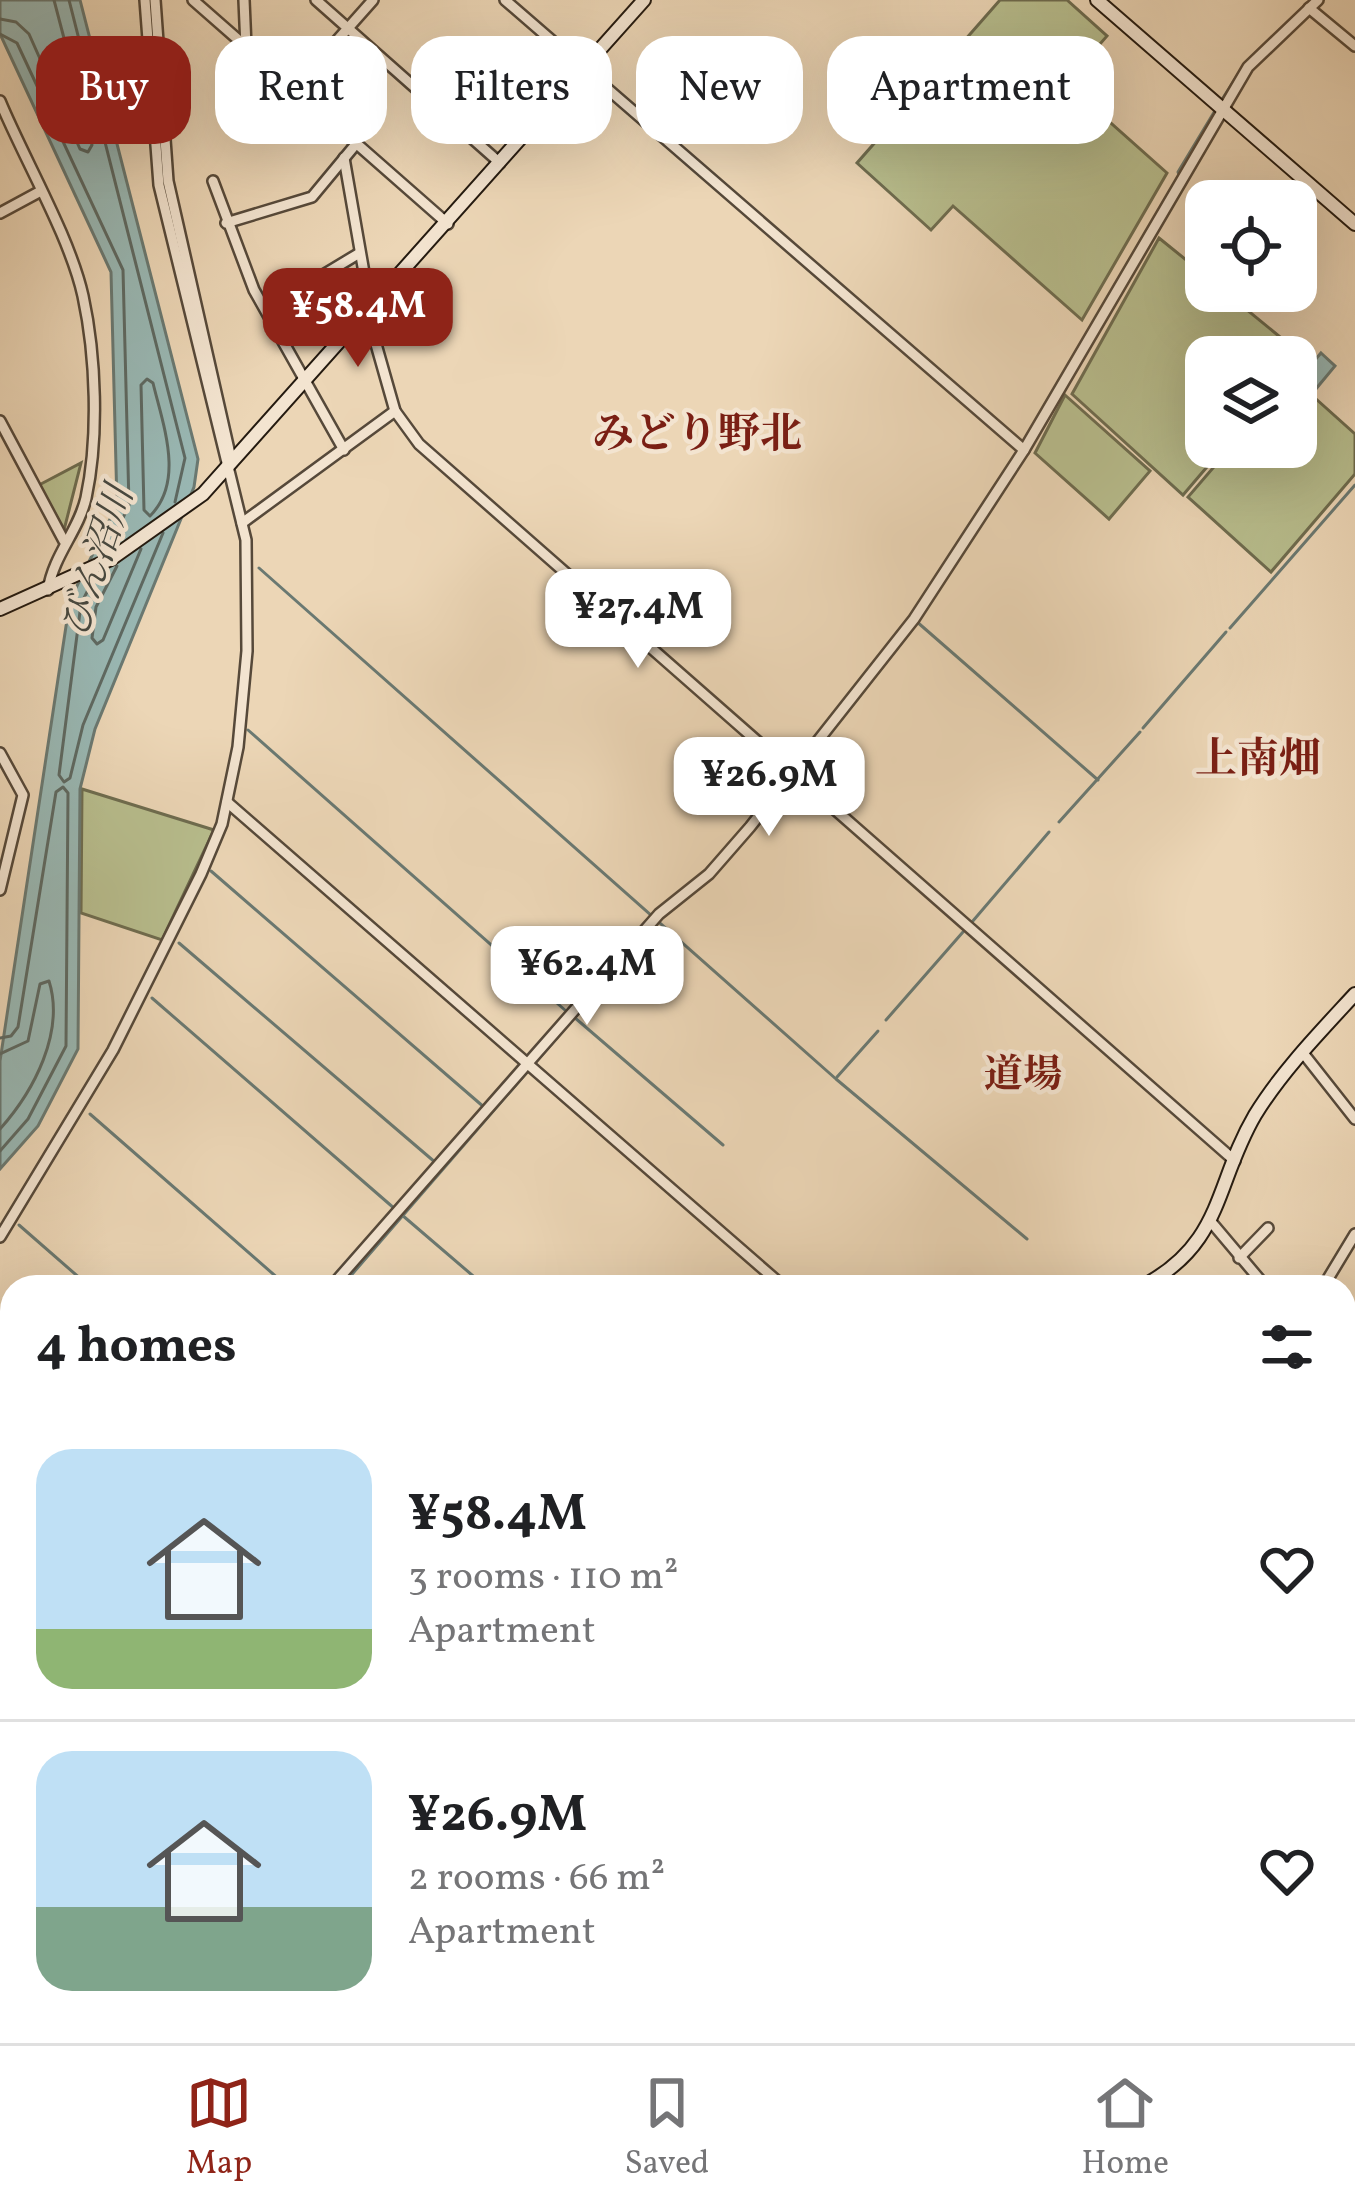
<!DOCTYPE html>
<html lang="en">
<head>
<meta charset="utf-8">
<style>
	:root { --surface:#fff; --page:#f2f2f2; --text:#202124; --muted:#757577; --line:#e0e0e0; --accent:#8f2418 }
	body { margin:0; font-family:Vollkorn,"Noto Serif JP",serif; background:var(--page); color:var(--text); height:100vh; display:flex; flex-direction:column; font-size:45px; white-space:nowrap }
	* { box-sizing:border-box; margin:0 }
	p { font-size:39px; color:var(--muted) }
	.icon { flex:none; width:66px; height:66px; fill:none; stroke:currentColor; stroke-width:2; stroke-linecap:round; stroke-linejoin:round }
	.map { position:relative; flex:1; overflow:hidden }
	.drawer { position:absolute; left:0px; top:1275px; width:1356px; height:768px; display:flex; flex-direction:column; background:var(--surface); border-radius:36px 36px 0 0; box-shadow:0 12px 48px #0002 }
	.drawer>* { flex:none }
	.top-card { position:absolute; left:36px; top:36px; width:1284px; height:108px; display:flex; gap:24px }
	.controls { position:absolute; left:1185px; top:180px; display:grid; gap:24px }
	.controls a { display:grid; place-items:center; width:132px; height:132px; border-radius:24px; background:var(--surface); box-shadow:0 12px 48px #0002; font-size:60px }
	.price { position:absolute; translate:-50% -102px; padding:0 27px; border-radius:24px; background:#fff; color:#222; font-size:39px; line-height:78px; filter:drop-shadow(0 3px 6px #0008) }
	.price::after { content:''; position:absolute; left:50%; top:72px; width:36px; height:27px; margin-left:-18px; background:inherit; clip-path:polygon(0 0,100% 0,50% 100%) }
	.price.current { background:var(--accent); color:#fff }
	ul { padding:0; list-style:none }
	li { display:flex; align-items:center; gap:36px; height:300px; padding:0 36px }
	li+li { border-top:3px solid var(--line) }
	li span { display:grid; place-items:center; flex:none; width:336px; height:240px; border-radius:36px; color:#555 }
	li>.icon { margin-inline-start:auto }
	span .icon { width:144px; height:144px; fill:#fffc; stroke-width:1 }
	li b { font-size:51px }
	h2 { display:flex; justify-content:space-between; align-items:center; height:144px; padding:0 36px; font-size:51px }
	.tag { padding:0 42px; border-radius:36px; background:var(--surface); box-shadow:0 12px 48px #0002; font-size:42px; line-height:108px }
	.tag.current { background:var(--accent); color:#fff }
	.menu { display:flex; justify-content:space-around; align-items:center; height:168px; border-top:3px solid var(--line); background:var(--surface); font-size:33px; color:var(--muted) }
	.menu a { display:grid; justify-items:center; gap:6px }
	.menu .current { color:var(--accent) }
	.map>svg:first-child { display:block }
	.green { fill:#b8be8e; stroke:#6e6c4f; stroke-width:3 }
	.water { fill:#99b8b4; stroke:#6a7972; stroke-width:3 }
	.lines { fill:none; stroke-linecap:round; stroke-linejoin:round }
	.shore { stroke:#5e6962; stroke-width:3 }
	.stream { stroke:#6a7972; stroke-width:3 }
	.street-casing { stroke:#56493a; stroke-width:14 }
	.secondary-casing { stroke:#241a10; stroke-width:16 }
	.street { stroke:#f3e4d0; stroke-width:9 }
	.secondary { stroke:#f3e4d0; stroke-width:12 }
	.labels { text-anchor:middle; dominant-baseline:central; stroke-width:9; stroke-linejoin:round; paint-order:stroke }
	.water-label { font-size:39px; font-style:italic; fill:#474941; stroke:#f3e4d0 }
	.neighbourhood-label { font-size:39px; font-weight:bold; fill:#7a1f14; stroke:#f3e4d0 }
	.quarter-label { font-size:42px; font-weight:bold; fill:#7a1f14; stroke:#f3e4d0 }
</style>
</head>
<body>
<div class="map">
<svg width="1355" height="2043" viewBox="0 0 1355 2043">
	<rect width="100%" height="100%" fill="#ecd6b6"/>
	<filter id="stains"><feTurbulence type="fractalNoise" baseFrequency=".00167" numOctaves="4"/><feColorMatrix values="0 0 0 0 .2 0 0 0 0 .09 0 0 0 0 .02 0 0 0 .5 -.17"/></filter>
	<radialGradient id="worn" r=".72"><stop offset=".6" stop-color="#630" stop-opacity="0"/><stop offset="1" stop-color="#630" stop-opacity=".3"/></radialGradient>
	<g class="green">
		<polygon points="1000,0 1067,0 1107,36 1066,83 1167,173 1082,320 953,206 931,230 857,163"/>
		<polygon points="1159,238 1206,276 1206,291 1224,291 1302,355 1296,362 1296,357 1206,357 1206,447 1224,447 1183,495 1072,394"/>
		<polygon points="1296,381 1355,434 1355,474 1271,572 1188,497 1231,447 1296,447"/>
		<polygon points="1065,395 1150,471 1109,519 1035,453"/>
		<polygon points="81,463 64,530 39,485"/>
		<polygon points="82,789 214,830 162,940 81,913"/>
		<polygon points="512,2031 656,2031 648,2043 522,2043"/>
	</g>
	<g class="water">
		<polygon points="0,0 80,0 198,459 194,487 95,729 80,789 78,1049 38,1126 0,1169 0,1061 70,600 117,505 111,272 0,34"/>
		<polygon points="1321,353 1335,366 1315,390 1300,377"/>
		<polygon points="1344,1905 1355,1920 1355,2043 1277,2043 1273,2031 1344,2031"/>
	</g>
	<g class="lines">
		<g class="shore">
			<polyline points="69,0 185,458 175,502"/>
			<polyline points="0,19 16,22 29,34 80,149 88,152 92,145 54,0"/>
			<polyline points="0,34 17,43 123,270 129,505 108,550"/>
			<path d="M147,379l6,4c10,42 32,98 -3,133l-6,-6 -3,-125z"/>
			<polyline points="117,566 96,607 92,638 97,644 103,640 141,549"/>
			<polyline points="95,576 81,604 59,775 64,782 70,778 83,725 163,533"/>
			<polyline points="0,1038 11,1036 18,1027 56,792 63,787 68,793 66,1046 28,1119 0,1151"/>
			<path d="M0,1054l28,-13 12,-57 9,-3c16,51 -15,110 -49,148"/>
		</g>
		<g class="stream">
			<polyline points="1221,101 1244,65 1297,14"/>
			<polyline points="1181,178 1178,172 1216,109"/>
			<polyline points="259,568 836,1079 1027,1239"/>
			<polyline points="916,621 1098,780"/>
			<polyline points="1230,628 1355,485"/>
			<polyline points="845,714 910,632"/>
			<polyline points="1143,728 1226,632"/>
			<polyline points="248,730 566,1011"/>
			<polyline points="1059,822 1140,732"/>
			<polyline points="211,871 485,1108"/>
			<polyline points="701,875 723,851"/>
			<polyline points="972,922 1049,832"/>
			<polyline points="179,943 436,1163"/>
			<polyline points="152,998 395,1209"/>
			<polyline points="574,1017 723,1145"/>
			<polyline points="886,1020 963,932"/>
			<polyline points="535,1063 650,930"/>
			<polyline points="837,1077 878,1031"/>
			<polyline points="90,1114 288,1287"/>
			<polyline points="402,1215 486,1287"/>
			<polyline points="19,1225 90,1287"/>
			<polyline points="341,1287 528,1071"/>
			<polyline points="0,1572 12,1567"/>
			<polyline points="1344,1850 1355,1868"/>
			<polyline points="233,2043 242,2031"/>
		</g>
		<g class="street-casing">
			<g id="street">
				<polyline points="155,0 168,181 232,463"/>
				<polyline points="193,0 448,224"/>
				<polyline points="244,0 246,47"/>
				<polyline points="316,0 500,163"/>
				<polyline points="505,0 1024,450"/>
				<polyline points="1309,8 1355,46"/>
				<polyline points="294,89 373,0"/>
				<path d="M0,101c24,58 70,136 83,195 13,60 16,141 3,202 -8,34 -32,56 -38,92"/>
				<polyline points="344,158 370,307"/>
				<polyline points="213,181 254,290 344,450"/>
				<polyline points="0,213 39,192"/>
				<polyline points="226,223 312,197 356,144"/>
				<polyline points="368,316 395,411 419,444 1235,1161"/>
				<polyline points="271,317 290,295 358,254"/>
				<polyline points="0,421 64,541"/>
				<polyline points="242,523 395,411"/>
				<polyline points="0,753 23,795 0,890"/>
				<polyline points="227,802 784,1287"/>
				<polyline points="1303,1053 1355,1119"/>
				<polyline points="1212,1223 1266,1287"/>
				<polyline points="0,1237 113,1050 201,874 222,824 238,747 247,651 246,540 159,185 145,0"/>
				<polyline points="1239,1258 1268,1228"/>
				<polyline points="331,1287 659,914 709,874 750,827 914,619 1024,450 1248,67 1318,0"/>
				<polyline points="1323,1287 1355,1234"/>
				<polyline points="1344,1357 1355,1366"/>
				<polyline points="1344,1460 1355,1447"/>
				<polyline points="1344,1542 1355,1533"/>
				<polyline points="0,1564 12,1560"/>
				<polyline points="0,1659 12,1655"/>
				<polyline points="1344,1830 1355,1823"/>
				<polyline points="0,1938 12,1934"/>
				<polyline points="112,2031 117,2043"/>
				<polyline points="598,2031 601,2031"/>
			</g>
		</g>
		<g class="secondary-casing">
			<g id="secondary">
				<polyline points="1097,0 1355,224"/>
				<polyline points="0,609 111,559 203,494 644,0"/>
				<path d="M1141,1287c83,-43 73,-102 114,-172 27,-44 65,-83 100,-121"/>
				<polyline points="0,1599 12,1624"/>
				<polyline points="0,1750 12,1747"/>
				<polyline points="915,2031 917,2043"/>
				<polyline points="1247,2031 1251,2043"/>
				<polyline points="504,2043 513,2036"/>
			</g>
		</g>
		<use href="#street" class="street"/>
		<use href="#secondary" class="secondary"/>
	</g>
	<g class="labels">
		<g class="water-label">
			<text transform="translate(99 562) rotate(-72)">びん沼川</text>
		</g>
		<g class="neighbourhood-label">
			<text x="1023" y="1077">道場</text>
		</g>
		<g class="quarter-label">
			<text x="697" y="436">みどり野北</text>
			<text x="1258" y="761">上南畑</text>
		</g>
	</g>
	<rect width="100%" height="100%" filter="url(#stains)"/>
	<rect width="100%" height="100%" fill="url(#worn)"/>
</svg>
<div class="controls">
<a><svg class="icon" aria-label="locate" viewBox="0 0 24 24"><circle cx="12" cy="12" r="6"/><path d="M12 2v4M12 18v4M2 12h4M18 12h4"/></svg></a>
<a><svg class="icon" aria-label="layers" viewBox="0 0 24 24"><path d="M12 4l9 5-9 5-9-5zM3 14l9 5 9-5"/></svg></a>
</div>
<b class="price current" style="left:358px;top:370px">¥58.4M</b>
<b class="price" style="left:638px;top:671px">¥27.4M</b>
<b class="price" style="left:769px;top:839px">¥26.9M</b>
<b class="price" style="left:587px;top:1028px">¥62.4M</b>
<div class="top-card">
<a class="tag current">Buy</a>
<a class="tag">Rent</a>
<a class="tag">Filters</a>
<a class="tag">New</a>
<a class="tag">Apartment</a>
</div>
<section class="drawer">
<h2>4 homes<svg class="icon" aria-label="filters" viewBox="0 0 24 24"><path d="M4 7h16M4 17h16"/><circle cx="9" cy="7" r="2"/><circle cx="15" cy="17" r="2"/></svg></h2>
<ul>
<li><span style="background:linear-gradient(#bfe0f5 75%,#8fb573 0)"><svg class="icon" aria-label="home" viewBox="0 0 24 24"><path d="M3 11l9-7 9 7M6 9v11h12V9"/></svg></span><div><b>¥58.4M</b><p>3 rooms · 110 m²</p><p>Apartment</p></div><svg class="icon" aria-label="heart" viewBox="0 0 24 24"><path d="M12 20l-8-8c-3-5 5-10 8-4 3-6 11-1 8 4z"/></svg></li>
<li><span style="background:linear-gradient(#bfe0f5 65%,#7fa58c 0)"><svg class="icon" aria-label="home" viewBox="0 0 24 24"><path d="M3 11l9-7 9 7M6 9v11h12V9"/></svg></span><div><b>¥26.9M</b><p>2 rooms · 66 m²</p><p>Apartment</p></div><svg class="icon" aria-label="heart" viewBox="0 0 24 24"><path d="M12 20l-8-8c-3-5 5-10 8-4 3-6 11-1 8 4z"/></svg></li>
</ul>
</section>
</div>
<nav class="menu">
<a class="current"><svg class="icon" aria-label="map" viewBox="0 0 24 24"><path d="M3 6l6-2 6 2 6-2v14l-6 2-6-2-6 2zM9 4v14M15 6v14"/></svg>Map</a>
<a><svg class="icon" aria-label="saved" viewBox="0 0 24 24"><path d="M7 4h10v16l-5-4-5 4z"/></svg>Saved</a>
<a><svg class="icon" aria-label="home" viewBox="0 0 24 24"><path d="M3 11l9-7 9 7M6 9v11h12V9"/></svg>Home</a>
</nav>
</body>
</html>
